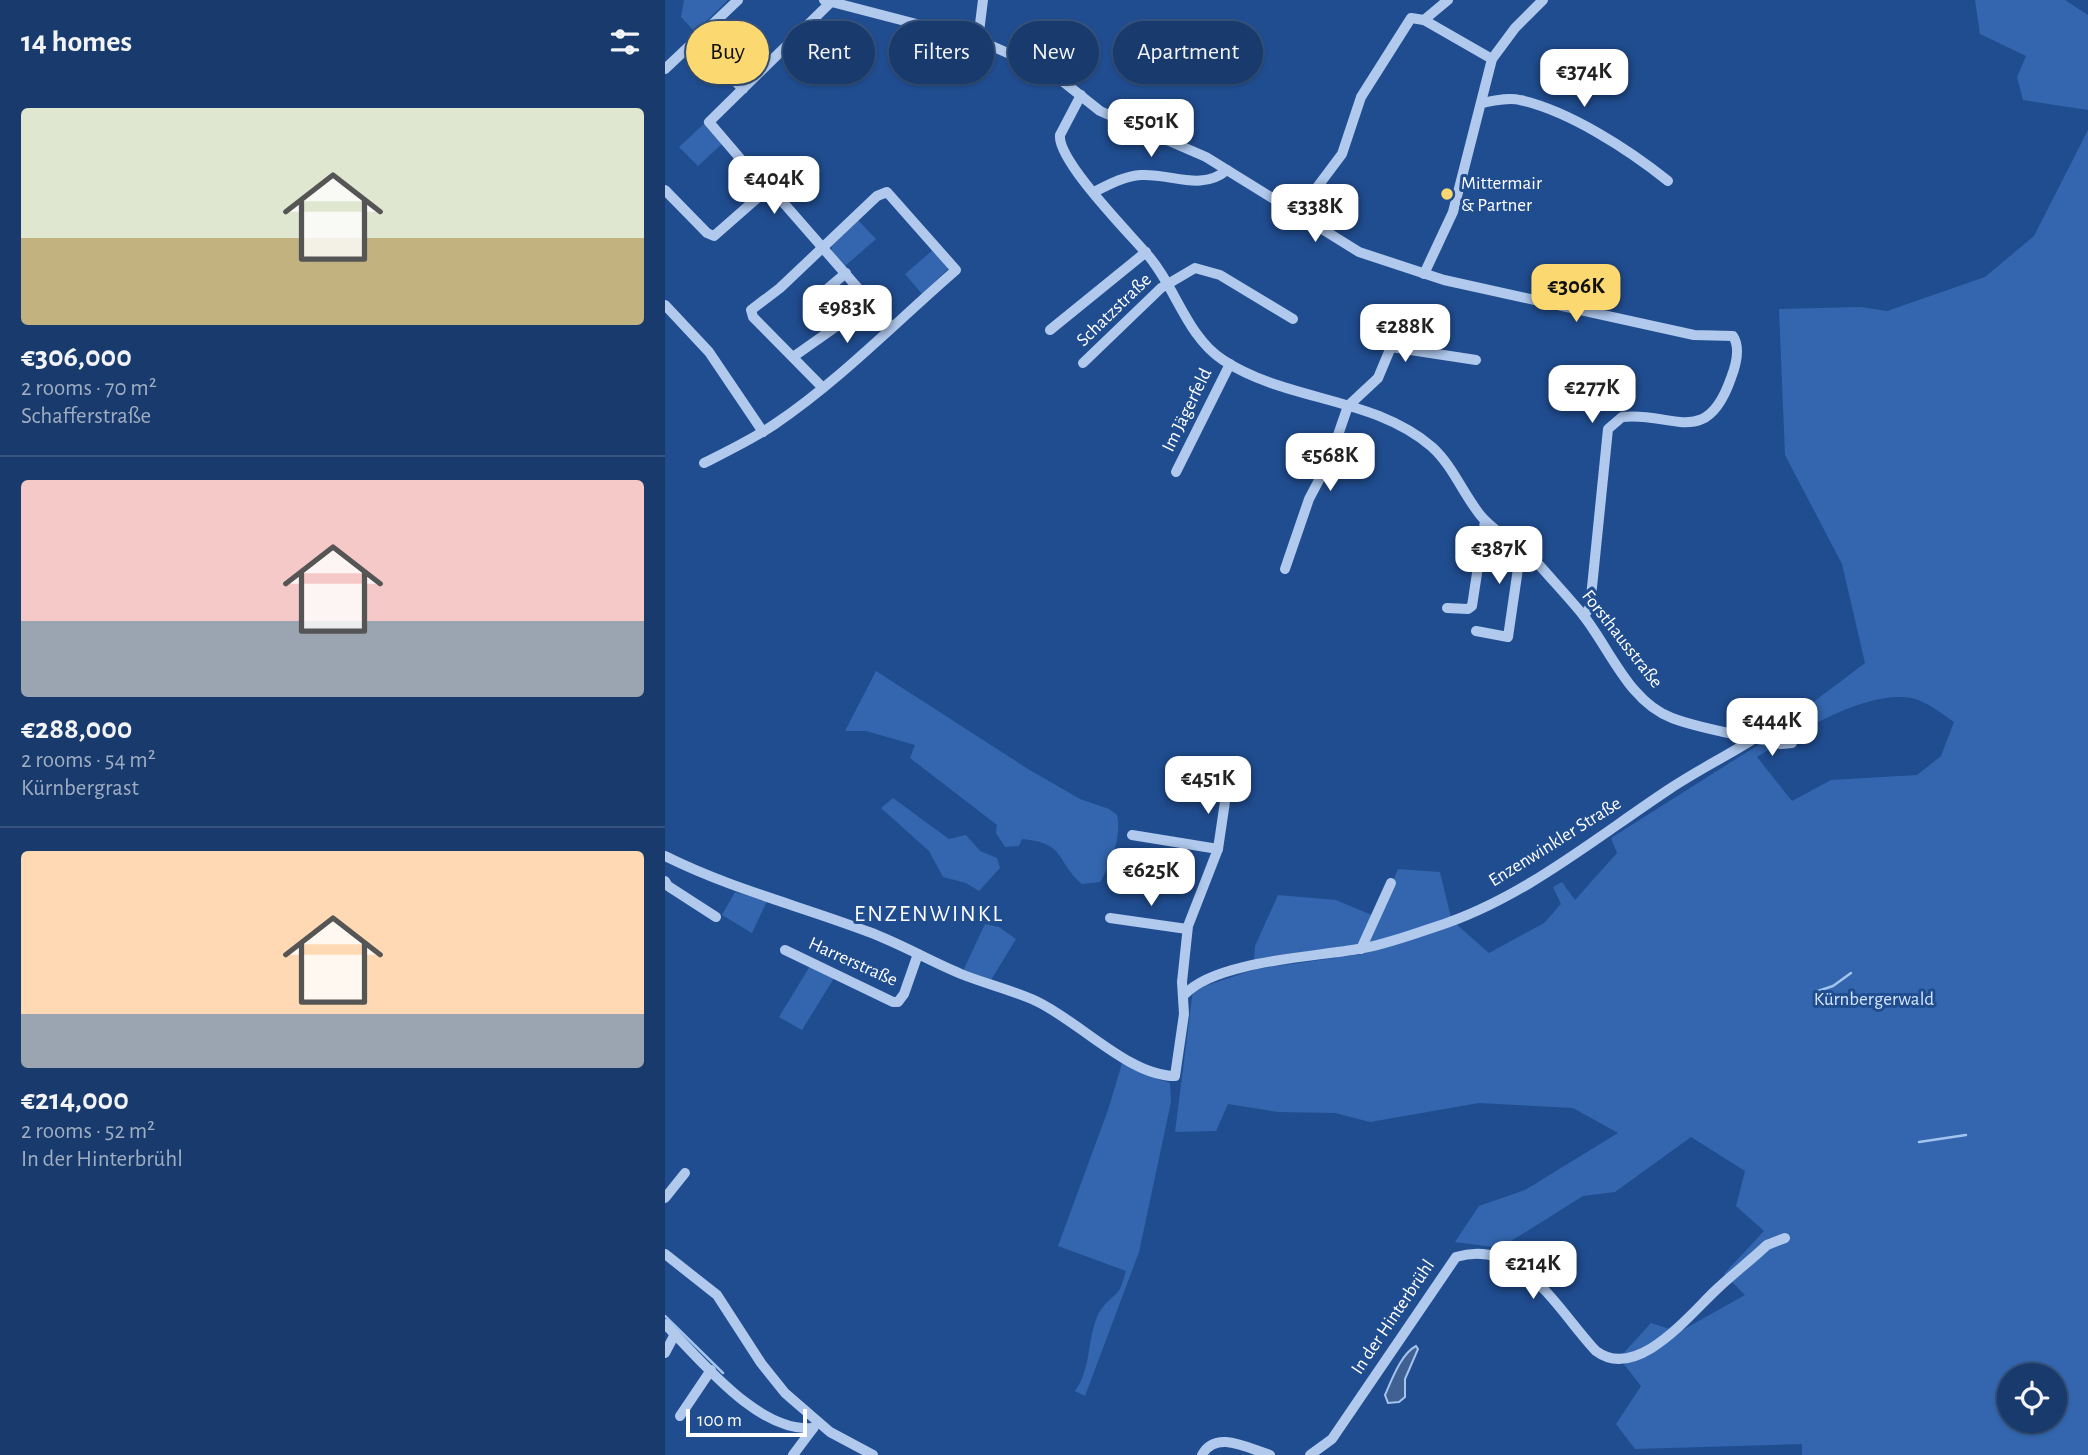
<!DOCTYPE html>
<html lang="en">
<head>
<meta charset="utf-8">
<style>
	:root { --surface:#183a6c; --page:#214172; --text:#f1f3f6; --muted:#9fadc2; --line:#36547f; --accent:#fbd870 }
	body { margin:0; font-family:"Alegreya Sans",sans-serif; background:var(--page); color:var(--text); height:100vh; display:flex; flex-direction:column; font-size:26px; white-space:nowrap }
	* { box-sizing:border-box; margin:0 }
	p { font-size:23px; color:var(--muted) }
	.icon { flex:none; width:38px; height:38px; fill:none; stroke:currentColor; stroke-width:2; stroke-linecap:round; stroke-linejoin:round }
	.map { position:relative; flex:1; overflow:hidden }
	.drawer { display:flex; flex-direction:column; background:var(--surface); width:665px }
	.drawer>* { flex:none }
	.hud { position:absolute; left:21px; top:21px; width:665px; height:63px; display:flex; gap:14px }
	.tools { position:absolute; left:1332px; top:1363px; display:grid; gap:14px }
	.tools a { display:grid; place-items:center; width:70px; height:70px; border-radius:50%; background:var(--surface); box-shadow:0 2px 5px #0004,0 0 0 2px var(--line); font-size:35px }
	.scale { position:absolute; left:21px; bottom:18px; width:121px; box-sizing:border-box; padding-left:7px; border:4px solid #fff; border-top:0; font-size:19px; line-height:24px; white-space:nowrap; color:#fff; -webkit-text-stroke:5px #204d90; paint-order:stroke }
	.price { position:absolute; translate:-50% -60px; padding:0 16px; border-radius:14px; background:#fff; color:#222; font-size:23px; line-height:46px; filter:drop-shadow(0 2px 4px #0008) }
	.price::after { content:''; position:absolute; left:50%; top:42px; width:21px; height:16px; margin-left:-10px; background:inherit; clip-path:polygon(0 0,100% 0,50% 100%) }
	.price.current { background:var(--accent); color:#111 }
	ul { padding:0; list-style:none }
	li { display:grid; align-content:center; gap:14px; height:371px; padding:0 21px }
	li+li { border-top:2px solid var(--line) }
	li span { display:grid; place-items:center; height:217px; border-radius:7px; color:#555 }
	li>.icon { margin-inline-start:auto }
	span .icon { width:126px; height:126px; fill:#fffc; stroke-width:1 }
	li b { font-size:30px }
	h2 { display:flex; justify-content:space-between; align-items:center; height:84px; padding:0 21px; font-size:30px }
	.tag { padding:0 24px; border-radius:32px; background:var(--surface); box-shadow:0 2px 5px #0004,0 0 0 2px var(--line); font-size:24px; line-height:63px }
	.tag.current { background:var(--accent); color:#111 }
	main { display:flex; flex:1; min-height:0 }
	.map>svg:first-child { display:block }
	.green { fill:#3366ae; fill-rule:evenodd }
	.water { fill:#416192; stroke:#a3c4ee; stroke-width:2 }
	.lines { fill:none; stroke-linecap:round; stroke-linejoin:round }
	.stream { stroke:#a3c4ee; stroke-width:2.5 }
	.minor { stroke:#b0c9ed; stroke-width:10 }
	.poi-dot { fill:#fbd870; stroke:#204d90; stroke-width:2.5 }
	.labels { text-anchor:middle; dominant-baseline:central; stroke-width:6; stroke-linejoin:round; paint-order:stroke }
	.poi-label { font-size:19px; fill:#fff; stroke:#204d90; text-anchor:start }
	.street-label { font-size:19px; fill:#fff; stroke:#204d90 }
	.park-label { font-size:19px; fill:#d5e4f9; stroke:#204d90 }
	.quarter-label { font-size:23px; letter-spacing:2px; fill:#fff; stroke:#204d90 }
</style>
</head>
<body>
<main>
<section class="drawer">
<h2>14 homes<svg class="icon" aria-label="filters" viewBox="0 0 24 24"><path d="M4 7h16M4 17h16"/><circle cx="9" cy="7" r="2"/><circle cx="15" cy="17" r="2"/></svg></h2>
<ul>
<li><span style="background:linear-gradient(#dfe7d0 60%,#c2b280 0)"><svg class="icon" aria-label="home" viewBox="0 0 24 24"><path d="M3 11l9-7 9 7M6 9v11h12V9"/></svg></span><div><b>€306,000</b><p>2 rooms · 70 m²</p><p>Schafferstraße</p></div></li>
<li><span style="background:linear-gradient(#f6c9c9 65%,#9aa5b1 0)"><svg class="icon" aria-label="home" viewBox="0 0 24 24"><path d="M3 11l9-7 9 7M6 9v11h12V9"/></svg></span><div><b>€288,000</b><p>2 rooms · 54 m²</p><p>Kürnbergrast</p></div></li>
<li><span style="background:linear-gradient(#ffd9b3 75%,#9aa5b1 0)"><svg class="icon" aria-label="home" viewBox="0 0 24 24"><path d="M3 11l9-7 9 7M6 9v11h12V9"/></svg></span><div><b>€214,000</b><p>2 rooms · 52 m²</p><p>In der Hinterbrühl</p></div></li>
</ul>
</section>
<div class="map">
<svg width="1423" height="1455" viewBox="0 0 1423 1455">
	<rect width="100%" height="100%" fill="#204d90"/>
	<g class="green">
		<polygon points="19,0 63,0 30,32 16,17"/>
		<polygon points="1310,0 1400,0 1423,15 1423,110 1358,100 1352,77 1361,56 1315,34"/>
		<polygon points="40,123 58,143 33,166 14,147"/>
		<path d="M1423,130v1325h-286v-11l-167,5 -19,-25 25,-38 -22,-28 32,-35 28,9 66,-37 -21,-21 40,-43 -28,-25 9,-35 -54,-34 -76,55 -32,4 -83,52 -45,-6 24,-36 46,-16 93,-57 -45,-25 -94,-5 -109,19 -35,-9 -57,-1 -50,-8 -12,27 -41,1 18,-142 63,-21 106,-15 93,-31 34,30 55,-30 17,-19 -8,-17 9,-5 13,18 42,-47 -6,-15 147,-93 15,2 -16,10 35,44 39,-21 86,-5 24,-19 13,-34c-12,-8 -25,-19 -39,-23 -39,-10 -96,22 -129,41l-7,-12 86,-65 -23,-99 -57,-109 -6,-146 82,-2 26,4 98,-34 49,-41zM1344,1376h46v45h-46z"/>
		<polygon points="192,219 211,239 180,266 167,251 166,245"/>
		<polygon points="269,249 284,268 257,294 240,274"/>
		<path d="M211,671l152,98 52,30 29,10 8,6c5,21 -6,50 -17,67l-18,2c-27,-23 -15,-41 -60,-45l-3,7 -14,1 -9,-14 1,-8 -87,-67 5,-13 -49,-14h-21z"/>
		<polygon points="228,798 284,839 301,835 315,851 332,858 335,868 314,891 301,883 278,877 264,851 216,808"/>
		<polygon points="733,869 775,872 786,918 702,944"/>
		<polygon points="70,892 102,901 87,933 57,915"/>
		<polygon points="613,895 671,900 709,916 695,947 589,962 590,946"/>
		<polygon points="320,924 334,927 351,939 326,980 298,971"/>
		<polygon points="145,966 169,978 137,1030 114,1017"/>
		<path d="M458,1060l25,16 22,7 1,19 -32,150 -54,144 -10,-5c16,-22 12,-49 22,-74 5,-12 13,-17 21,-25 4,-5 6,-15 8,-21l-68,-25 50,-136z"/>
	</g>
	<path class="water" d="M751,1346l2,3 -13,30v18l-6,5 -11,1 -3,-8c7,-16 16,-41 31,-49z"/>
	<g class="lines">
		<g class="stream">
			<polyline points="1150,992 1168,986 1186,973"/>
			<polyline points="1254,1142 1301,1135"/>
			<polyline points="0,1316 58,1373"/>
		</g>
		<g class="minor">
			<path d="M159,0l154,40 73,32 49,39 106,46 153,95 85,28 250,55 39,1c8,12 3,29 -2,42 -25,72 -59,33 -109,39l-14,12 -18,178 -6,9"/>
			<polyline points="759,20 783,0"/>
			<polyline points="313,40 318,0"/>
			<polyline points="0,69 73,0"/>
			<polyline points="59,70 78,89"/>
			<path d="M416,95l-21,40c-3,25 68,97 86,118 29,32 40,83 77,107 64,42 150,36 209,87 21,19 31,47 49,69 17,20 43,31 60,51 14,16 29,32 42,48 27,34 46,87 89,103 28,11 78,19 109,26l11,-1"/>
			<path d="M817,103c11,-2 26,-6 38,-3 49,11 108,49 148,81"/>
			<polyline points="0,190 42,233 49,236 98,193 109,192 226,326"/>
			<polyline points="103,191 44,122 166,2"/>
			<path d="M429,192c14,-7 30,-16 47,-17 30,-2 60,17 86,-5"/>
			<polyline points="632,214 677,154 696,97 746,18 759,20 827,59"/>
			<polyline points="759,274 788,212 827,59 850,28 878,0"/>
			<polyline points="149,300 181,273"/>
			<polyline points="0,305 44,352 98,432"/>
			<polyline points="385,330 481,252"/>
			<polyline points="128,357 206,302"/>
			<polyline points="418,363 496,288 530,268 555,275 628,319"/>
			<path d="M39,463c24,-12 49,-24 71,-39 65,-44 122,-103 181,-154l-69,-78 -10,4 -97,92 -29,22 2,7 69,70"/>
			<polyline points="511,472 565,364"/>
			<polyline points="620,569 644,499 664,461 683,406 713,378 726,347 811,360"/>
			<polyline points="782,608 803,609 807,606 820,521"/>
			<polyline points="811,631 843,637 856,548"/>
			<polyline points="553,849 562,788"/>
			<path d="M0,856c66,33 136,50 204,76 32,12 61,29 92,42 25,10 51,16 75,27 43,20 93,75 139,75l9,-62 -2,-32 6,-56 30,-77 -86,-14"/>
			<polyline points="0,881 3,886 51,917"/>
			<polyline points="445,918 522,929"/>
			<polyline points="696,949 726,883"/>
			<polyline points="120,950 228,1002 233,1002 239,994 253,954"/>
			<path d="M520,994c31,-33 129,-37 173,-45 26,-4 52,-14 77,-22 86,-27 159,-88 233,-137 28,-19 59,-34 87,-52"/>
			<polyline points="0,1198 20,1173"/>
			<polyline points="0,1254 52,1295 96,1363 120,1393 165,1432 208,1455"/>
			<path d="M0,1324c35,35 93,109 148,104"/>
			<polyline points="0,1353 10,1334"/>
			<polyline points="15,1416 46,1370"/>
			<polyline points="128,1455 149,1427"/>
			<path d="M537,1455c14,-26 47,-6 68,0"/>
			<path d="M645,1455l22,-16 124,-182c65,-20 103,55 140,94 41,31 94,-37 121,-62 16,-15 34,-29 50,-44l18,-7"/>
		</g>
	</g>
	<circle class="poi-dot" cx="782" cy="194" r="7"/>
	<g class="labels">
		<g class="poi-label">
			<text x="796" y="183">Mittermair<tspan x="796" dy="22">&amp; Partner</tspan></text>
		</g>
		<g class="street-label">
			<text transform="translate(449 310) rotate(-44)">Schatzstraße</text>
			<text transform="translate(522 410) rotate(-64)">Im Jägerfeld</text>
			<text transform="translate(957 639) rotate(52)">Forsthausstraße</text>
			<text transform="translate(890 842) rotate(-32)">Enzenwinkler Straße</text>
			<text transform="translate(188 962) rotate(24)">Harrerstraße</text>
			<text transform="translate(728 1317) rotate(-56)">In der Hinterbrühl</text>
		</g>
		<g class="park-label">
			<text x="1209" y="999">Kürnbergerwald</text>
		</g>
		<g class="quarter-label">
			<text x="264" y="914">ENZENWINKL</text>
		</g>
	</g>
</svg>
<div class="tools">
<a><svg class="icon" aria-label="locate" viewBox="0 0 24 24"><circle cx="12" cy="12" r="6"/><path d="M12 2v4M12 18v4M2 12h4M18 12h4"/></svg></a>
</div>
<div class="scale">100 m</div>
<b class="price" style="left:919px;top:109px">€374K</b>
<b class="price" style="left:486px;top:159px">€501K</b>
<b class="price" style="left:109px;top:216px">€404K</b>
<b class="price" style="left:650px;top:244px">€338K</b>
<b class="price current" style="left:911px;top:324px">€306K</b>
<b class="price" style="left:182px;top:345px">€983K</b>
<b class="price" style="left:740px;top:364px">€288K</b>
<b class="price" style="left:927px;top:425px">€277K</b>
<b class="price" style="left:665px;top:493px">€568K</b>
<b class="price" style="left:834px;top:586px">€387K</b>
<b class="price" style="left:1107px;top:758px">€444K</b>
<b class="price" style="left:543px;top:816px">€451K</b>
<b class="price" style="left:486px;top:908px">€625K</b>
<b class="price" style="left:868px;top:1301px">€214K</b>
<div class="hud">
<a class="tag current">Buy</a>
<a class="tag">Rent</a>
<a class="tag">Filters</a>
<a class="tag">New</a>
<a class="tag">Apartment</a>
</div>
</div>
</main>
</body>
</html>
